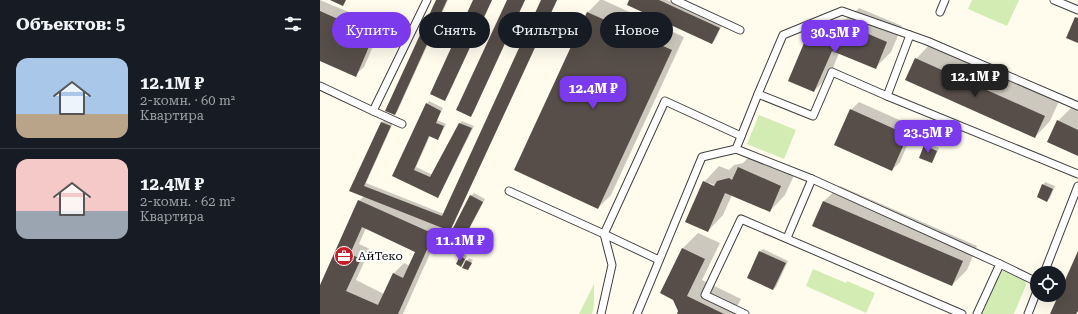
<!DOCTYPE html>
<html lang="ru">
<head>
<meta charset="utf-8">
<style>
	:root { --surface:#171b24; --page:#242831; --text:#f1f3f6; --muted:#9ea1a6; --line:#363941; --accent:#7c3aed }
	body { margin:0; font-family:"Roboto Serif",serif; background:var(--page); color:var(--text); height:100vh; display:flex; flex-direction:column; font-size:15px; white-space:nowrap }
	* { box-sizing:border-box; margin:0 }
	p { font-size:13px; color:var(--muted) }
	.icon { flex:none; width:22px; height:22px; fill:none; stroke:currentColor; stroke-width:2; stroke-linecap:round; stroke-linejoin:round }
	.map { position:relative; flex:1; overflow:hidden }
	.drawer { display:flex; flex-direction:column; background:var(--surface); width:320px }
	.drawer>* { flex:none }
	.top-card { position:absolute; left:12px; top:12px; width:380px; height:36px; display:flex; gap:8px }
	.controls { position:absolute; left:710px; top:266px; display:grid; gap:8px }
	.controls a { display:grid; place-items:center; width:36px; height:36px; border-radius:50%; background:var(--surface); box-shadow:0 4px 16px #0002; font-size:20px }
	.price { position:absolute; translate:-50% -34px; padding:0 9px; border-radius:8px; background:var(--accent); color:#fff; font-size:13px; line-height:26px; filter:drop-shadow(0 1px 2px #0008) }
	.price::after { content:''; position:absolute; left:50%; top:24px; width:12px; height:9px; margin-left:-6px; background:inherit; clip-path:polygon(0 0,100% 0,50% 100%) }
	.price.active { background:#222; color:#fff }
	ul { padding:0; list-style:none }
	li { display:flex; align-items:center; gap:12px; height:100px; padding:0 16px }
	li+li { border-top:1px solid var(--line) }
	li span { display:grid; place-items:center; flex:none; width:112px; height:80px; border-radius:12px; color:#555 }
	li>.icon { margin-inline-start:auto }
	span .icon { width:48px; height:48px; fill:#fffc; stroke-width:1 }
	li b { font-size:17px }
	h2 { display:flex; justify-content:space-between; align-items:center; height:48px; padding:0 16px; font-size:17px }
	.tag { padding:0 14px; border-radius:18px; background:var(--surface); box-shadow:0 4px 16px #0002; font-size:14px; line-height:36px }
	.tag.active { background:var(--accent); color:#fff }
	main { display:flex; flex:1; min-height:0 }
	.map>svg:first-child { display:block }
	.green { fill:#d2ecb4 }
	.shadow { fill:#0003; fill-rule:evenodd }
	.building { fill:#574e49; fill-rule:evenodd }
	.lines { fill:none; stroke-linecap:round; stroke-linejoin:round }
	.lane-casing { stroke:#404040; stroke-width:9 }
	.lane { stroke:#fff; stroke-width:7 }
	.labels { text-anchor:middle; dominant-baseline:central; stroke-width:4; stroke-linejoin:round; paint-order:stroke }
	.poi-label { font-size:12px; fill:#0d0d0d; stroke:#fff; text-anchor:start }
</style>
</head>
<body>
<main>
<section class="drawer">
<h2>Объектов: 5<svg class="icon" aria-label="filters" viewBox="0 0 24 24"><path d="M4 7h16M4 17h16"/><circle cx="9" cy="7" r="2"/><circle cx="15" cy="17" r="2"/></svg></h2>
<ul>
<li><span style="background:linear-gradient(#a9c7e8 70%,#b9a48a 0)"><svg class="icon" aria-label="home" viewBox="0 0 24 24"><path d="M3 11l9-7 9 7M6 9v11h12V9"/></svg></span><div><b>12.1M ₽</b><p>2-комн. · 60 m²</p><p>Квартира</p></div></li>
<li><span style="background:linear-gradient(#f6c9c9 65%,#9aa5b1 0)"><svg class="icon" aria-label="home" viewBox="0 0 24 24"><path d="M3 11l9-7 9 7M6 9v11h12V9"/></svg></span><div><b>12.4M ₽</b><p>2-комн. · 62 m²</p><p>Квартира</p></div></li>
</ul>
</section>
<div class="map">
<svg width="758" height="314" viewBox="0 0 758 314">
	<rect width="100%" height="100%" fill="#fffbed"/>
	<g class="green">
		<polygon points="652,0 699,0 687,26 648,9"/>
		<polygon points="439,115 476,130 464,159 427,144"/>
		<polygon points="493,269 526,283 527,281 555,293 546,313 486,286"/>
		<polygon points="680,271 684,271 705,281 706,285 694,314 661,314"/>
		<polygon points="274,284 274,305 272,314 259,314"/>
	</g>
	<g class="shadow">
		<polygon points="0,0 62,26 44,67 35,75 0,60"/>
		<polygon points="117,0 128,0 77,112 74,114"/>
		<polygon points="154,0 172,0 127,97 125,100"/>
		<polygon points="188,0 205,0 153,113 150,116"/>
		<path d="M223,0h14l-105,227 -2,3 -8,-3 -39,87h-83v-26l39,-87 5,-5 -14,-5 32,-69 2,-2 9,3 -27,60 78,31zM46,228l50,23 -6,15 -6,-3 -11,11 -9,20 -28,-14 14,-31 -11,-5z"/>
		<polygon points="280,0 283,0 364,37 291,195 278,208 195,170 268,12"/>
		<polygon points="310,0 347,0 402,25 395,40 392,43"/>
		<polygon points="539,8 582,26 571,52 555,68 519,53 510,75 494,91 488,37 504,21 514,26 519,21 529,18"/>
		<polygon points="611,43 739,101 730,121 715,137 596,59"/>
		<polygon points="109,101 123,108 117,120 126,124 120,136 117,139 110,136 96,167 113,175 140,123 142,121 154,126 120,194 118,196 73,176 107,104"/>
		<polygon points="539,102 595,127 580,162 572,170 531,110"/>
		<polygon points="754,105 758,107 758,155 738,121"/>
		<polygon points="607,143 619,148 614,159 611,162 605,146"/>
		<path d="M434,152l42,19 -11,24 -15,16 -38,-16 -9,20 -15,16 -4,-49 15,-16 10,4 5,-5 9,-2zM389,183l10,4 -10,-2z"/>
		<polygon points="725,182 735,186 730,198 727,201 723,185"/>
		<polygon points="520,186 657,246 647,270 632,285 494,225 504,201"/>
		<polygon points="154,193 165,199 146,235 144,237 151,196"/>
		<polygon points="378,233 400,243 382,280 421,299 413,314 358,314 359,311 363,248"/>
		<polygon points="443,249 468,261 456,287 453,289 440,252"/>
		<polygon points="143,254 147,256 144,263 141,266 141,257"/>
		<polygon points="149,258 153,260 147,269 147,261"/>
	</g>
	<g class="building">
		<polygon points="10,0 26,0 23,6"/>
		<polygon points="116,0 127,0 75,115 65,111"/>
		<polygon points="153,0 172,0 125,101 110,94"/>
		<polygon points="187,0 205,0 151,117 136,110"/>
		<polygon points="221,0 237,0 130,231 29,191 61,122 71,126 44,186 122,216"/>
		<polygon points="309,0 339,0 400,28 392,44 307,5"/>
		<polygon points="0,11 54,35 36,77 0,61"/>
		<polygon points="267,12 352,50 278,209 194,170"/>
		<polygon points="755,17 758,18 758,43 746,38"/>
		<polygon points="523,23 567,42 556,69 512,51 494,92 468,81 487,36 500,42 502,37 513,33 518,35"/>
		<polygon points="595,58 725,116 715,138 585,80"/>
		<polygon points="106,103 121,111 116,123 124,126 118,140 109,136 94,170 110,177 139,123 152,128 118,198 72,176"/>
		<polygon points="530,109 588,135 572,171 514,145"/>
		<polygon points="737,120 758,130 758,156 727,142"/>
		<polygon points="604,145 617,151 612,163 599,158"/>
		<polygon points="418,167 461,186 450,212 405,193 388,232 365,222 383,181 394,186 397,181 409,178 412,180"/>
		<polygon points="722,184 733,189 727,202 717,197"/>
		<polygon points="150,195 163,202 144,238 131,232"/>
		<path d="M38,200l76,34 -36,80h-78v-29zM42,227l53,25 -12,26 -10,-5 -15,32 -32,-14 15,-32 -11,-5z"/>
		<polygon points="503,201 643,261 632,286 492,226"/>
		<polygon points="362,248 385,259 367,296 404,314 357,314 358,311 353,300 340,293"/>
		<polygon points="439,251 466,263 453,290 427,278"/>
		<polygon points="758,251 758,311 756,314 730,314"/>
		<polygon points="140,256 145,259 141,267 136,264"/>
		<polygon points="146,260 152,263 148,270 142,268"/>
	</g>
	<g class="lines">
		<g class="lane-casing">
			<g id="lane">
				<polyline points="355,0 420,30"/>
				<polyline points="734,0 758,10"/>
				<polyline points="620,12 625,0"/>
				<polyline points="0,86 53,111 82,124"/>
				<polyline points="438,94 463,35 522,11 590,35"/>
				<polyline points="758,106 607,41 590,35 567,96 758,174"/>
				<polyline points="53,111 107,0"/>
				<polyline points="492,179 416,149 438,94 493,116 512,72 567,96"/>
				<polyline points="189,191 284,234 345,101 421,136"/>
				<polyline points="284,234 339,260"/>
				<polyline points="467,238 492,179 680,264 657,314"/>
				<polyline points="680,264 717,282"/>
				<polyline points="724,273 758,186"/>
				<polyline points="281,314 292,265 284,234"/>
				<polyline points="317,314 382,157 416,149"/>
				<polyline points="425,314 385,295 421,219 642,314"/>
				<polyline points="708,314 717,291"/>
			</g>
		</g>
		<use href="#lane" class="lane"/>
	</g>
	<defs>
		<g id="office-disc" transform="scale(1)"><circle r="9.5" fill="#c61c27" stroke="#fff"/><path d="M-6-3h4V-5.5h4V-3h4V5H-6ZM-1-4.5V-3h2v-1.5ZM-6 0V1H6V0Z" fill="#fff"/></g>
	</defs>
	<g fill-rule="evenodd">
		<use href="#office-disc" x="24" y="256"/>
	</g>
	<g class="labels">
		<g class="poi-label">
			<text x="38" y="256">АйТеко</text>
		</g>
	</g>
</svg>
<div class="controls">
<a><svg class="icon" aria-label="locate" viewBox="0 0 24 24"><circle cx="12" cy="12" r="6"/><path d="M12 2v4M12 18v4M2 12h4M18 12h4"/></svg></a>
</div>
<b class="price" style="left:515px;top:54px">30.5M ₽</b>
<b class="price active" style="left:655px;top:98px">12.1M ₽</b>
<b class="price" style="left:273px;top:110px">12.4M ₽</b>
<b class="price" style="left:608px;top:154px">23.5M ₽</b>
<b class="price" style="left:140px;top:262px">11.1M ₽</b>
<div class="top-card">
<a class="tag active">Купить</a>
<a class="tag">Снять</a>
<a class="tag">Фильтры</a>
<a class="tag">Новое</a>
</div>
</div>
</main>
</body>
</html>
